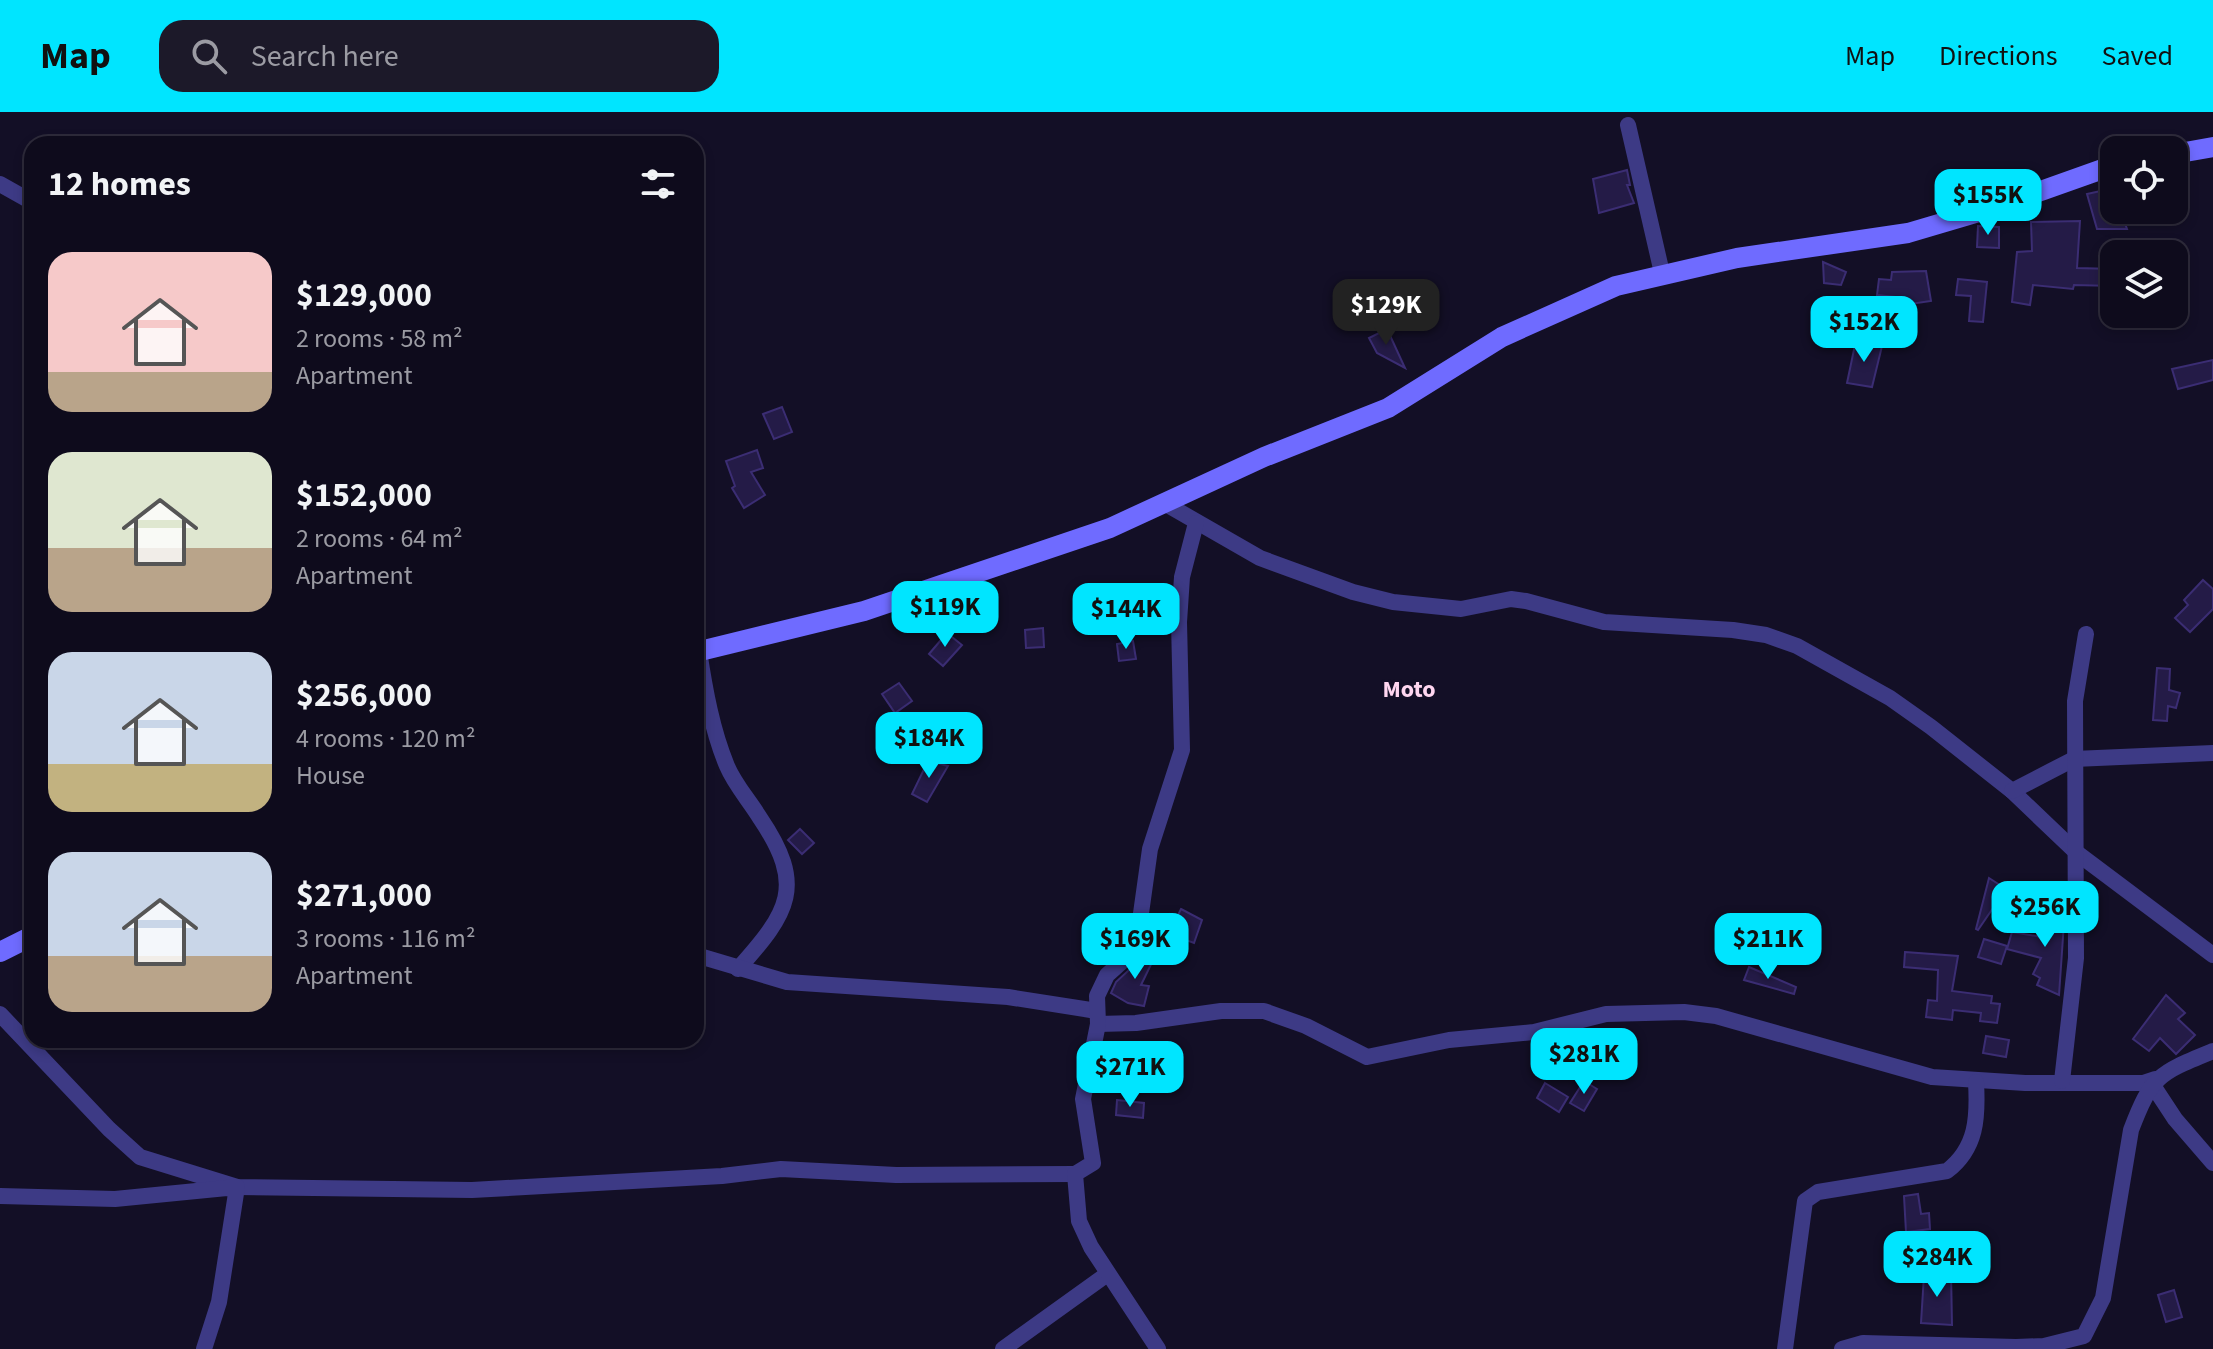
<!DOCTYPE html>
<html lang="en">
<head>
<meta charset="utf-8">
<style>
	:root { --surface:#0e0b1c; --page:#1c1929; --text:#f1f3f6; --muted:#9b9ba3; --line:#2e2b3b; --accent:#00e5ff }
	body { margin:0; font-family:"Source Sans 3",sans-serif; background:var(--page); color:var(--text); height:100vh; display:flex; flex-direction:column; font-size:30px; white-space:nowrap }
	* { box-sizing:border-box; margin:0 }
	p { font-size:26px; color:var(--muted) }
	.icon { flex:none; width:44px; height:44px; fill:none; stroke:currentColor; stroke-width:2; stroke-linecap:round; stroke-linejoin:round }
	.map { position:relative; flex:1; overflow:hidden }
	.details { position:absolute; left:24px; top:24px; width:680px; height:912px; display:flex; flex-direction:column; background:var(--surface); border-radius:24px; box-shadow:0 4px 12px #0003,0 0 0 2px var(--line) }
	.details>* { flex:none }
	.controls { position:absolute; left:2100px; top:24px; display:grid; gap:16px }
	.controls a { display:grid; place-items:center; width:88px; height:88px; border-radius:16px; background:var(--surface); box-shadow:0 4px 12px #0003,0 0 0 2px var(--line); font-size:40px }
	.price { position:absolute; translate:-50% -68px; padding:0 18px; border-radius:16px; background:var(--accent); color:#111; font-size:26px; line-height:52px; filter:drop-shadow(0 2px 4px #0008) }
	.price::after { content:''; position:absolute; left:50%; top:48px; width:24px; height:18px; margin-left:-12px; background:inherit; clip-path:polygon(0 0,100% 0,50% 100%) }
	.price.current { background:#222; color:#fff }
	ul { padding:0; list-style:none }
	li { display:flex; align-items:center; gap:24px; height:200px; padding:0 24px }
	li span { display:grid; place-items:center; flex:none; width:224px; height:160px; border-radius:24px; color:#555 }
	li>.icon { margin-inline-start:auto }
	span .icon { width:96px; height:96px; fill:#fffc; stroke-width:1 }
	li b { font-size:34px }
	h2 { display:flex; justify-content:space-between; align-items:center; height:96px; padding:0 24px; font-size:34px }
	header { display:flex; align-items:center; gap:48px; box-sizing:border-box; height:112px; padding:0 40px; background:var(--accent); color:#111 }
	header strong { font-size:38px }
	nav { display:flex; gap:44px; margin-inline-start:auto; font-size:28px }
	.search { width:560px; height:72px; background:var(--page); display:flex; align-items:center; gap:20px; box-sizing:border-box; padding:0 28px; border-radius:24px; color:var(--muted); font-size:30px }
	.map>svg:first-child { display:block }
	.building { fill:#241b47; stroke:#3b2d73; stroke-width:2 }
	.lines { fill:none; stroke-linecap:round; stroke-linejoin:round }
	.street { stroke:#3d3a85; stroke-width:16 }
	.secondary { stroke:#6f6bff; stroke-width:20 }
	.labels { text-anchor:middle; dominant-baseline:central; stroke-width:6; stroke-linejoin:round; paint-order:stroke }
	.quarter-label { font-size:24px; font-weight:bold; fill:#ffd6f0; stroke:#130f26 }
</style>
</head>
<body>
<header>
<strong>Map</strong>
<div class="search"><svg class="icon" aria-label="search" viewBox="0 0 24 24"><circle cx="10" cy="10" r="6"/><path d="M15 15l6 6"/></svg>Search here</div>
<nav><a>Map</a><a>Directions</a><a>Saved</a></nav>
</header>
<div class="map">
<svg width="2213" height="1237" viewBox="0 0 2213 1237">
	<rect width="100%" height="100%" fill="#130f26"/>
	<g class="building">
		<polygon points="1627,58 1630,73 1627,73 1634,91 1599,101 1593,67"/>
		<polygon points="2114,76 2114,98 2120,98 2127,117 2097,117 2087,82"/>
		<polygon points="2080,109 2077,156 2114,157 2114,174 2074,173 2073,177 2033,173 2030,193 2012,190 2017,140 2032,139 2031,110"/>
		<polygon points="1978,114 1999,115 1999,136 1977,135"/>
		<polygon points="1823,150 1846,160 1841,173 1824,171"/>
		<polygon points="1926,159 1931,189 1903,193 1904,186 1877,183 1879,167 1891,168 1892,160"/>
		<polygon points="1958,167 1987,170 1983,210 1969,209 1971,184 1956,183"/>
		<polygon points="1387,217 1405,256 1377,241 1369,226"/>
		<polygon points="1856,228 1882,234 1872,275 1847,271"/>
		<polygon points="2213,248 2213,268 2178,277 2172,257"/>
		<polygon points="782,295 792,320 774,327 763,302"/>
		<polygon points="757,338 763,356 751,360 765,383 744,396 732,376 735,374 726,349"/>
		<polygon points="2203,468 2213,477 2213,497 2190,520 2175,506 2188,493 2184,488"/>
		<polygon points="1043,516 1044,535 1026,536 1025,518"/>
		<polygon points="947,521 962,533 943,554 929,542"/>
		<polygon points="1133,529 1136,547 1119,549 1117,532"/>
		<polygon points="2157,556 2170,557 2169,578 2180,581 2176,596 2168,594 2167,609 2153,608"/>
		<polygon points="899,571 912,589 895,601 882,582"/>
		<polygon points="928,649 948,654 927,690 912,682"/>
		<polygon points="800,717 814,731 802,742 788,728"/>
		<polygon points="1989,766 2006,777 1978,818 1976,817"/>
		<polygon points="2050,792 2065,796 2059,883 2037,873 2040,866 2033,862 2041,846 2007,837 2012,820 2042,825"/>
		<polygon points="1181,797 1202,808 1194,831 1161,819 1170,802 1177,805"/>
		<polygon points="1984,827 2007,834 2001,852 1978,845"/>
		<polygon points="1148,834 1158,838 1141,873 1149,874 1144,894 1128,891 1111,881 1116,870 1143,845"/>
		<polygon points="1905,840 1958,844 1952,879 1992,884 1991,891 2000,892 1997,911 1980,909 1981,901 1953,898 1952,908 1926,905 1928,888 1937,889 1938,858 1904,855"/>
		<polygon points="1749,855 1796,875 1794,882 1744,868"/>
		<polygon points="2166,883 2185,901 2178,907 2195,923 2176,942 2160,926 2149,939 2133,927"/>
		<polygon points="1986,924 2009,928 2006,945 1983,941"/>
		<polygon points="1584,969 1597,977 1584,999 1570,991"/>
		<polygon points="1545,971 1568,985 1559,1000 1537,986"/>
		<polygon points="1117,988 1144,991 1143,1006 1116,1003"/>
		<polygon points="1918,1082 1921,1102 1929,1101 1930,1117 1906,1120 1904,1084"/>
		<polygon points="1934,1159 1951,1160 1952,1213 1921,1211 1924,1163 1933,1164"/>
		<polygon points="2174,1178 2182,1205 2166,1210 2158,1183"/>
	</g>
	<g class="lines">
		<g class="street">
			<polyline points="1628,13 1662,161"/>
			<polyline points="0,72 32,90"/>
			<polyline points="1166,392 1260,446 1353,480 1393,490 1461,497 1511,487 1526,489 1604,510 1733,518 1766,523 1797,534 1890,586 1931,615 2012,679 2077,741 2213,843"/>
			<path d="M699,539c6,39 13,79 28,115 8,19 22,34 33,52 46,68 29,94 -22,151"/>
			<polyline points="2012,679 2074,647 2213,641"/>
			<polyline points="696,843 787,870 1008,885 1097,899"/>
			<polyline points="0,902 109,1017 140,1045 237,1075 472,1078 722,1064 781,1057 896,1063 1075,1062"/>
			<polyline points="1098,912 1136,911 1221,899 1264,899 1306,914 1367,945 1449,928 1534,920 1606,902 1684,900 1716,904 1932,965 2025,971 2143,971 2155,967"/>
			<polyline points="2062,969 2076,846 2075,589 2086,522"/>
			<polyline points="2152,972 2175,1007 2213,1051"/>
			<polyline points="0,1084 115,1087 237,1075 219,1190 204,1237"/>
			<polyline points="1003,1237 1106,1163"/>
			<polyline points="1158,1237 1091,1135 1079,1109 1075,1062 1093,1051 1083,987 1098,912 1097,884 1107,863 1136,837 1150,737 1182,638 1179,510 1182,465 1196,411"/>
			<path d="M1785,1237l20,-148 13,-9 129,-21c30,-23 31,-54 29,-89"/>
			<path d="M1842,1237l21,-6 153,4 28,-1 40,-10 19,-38 28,-168c21,-55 28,-57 82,-79"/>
		</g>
		<g class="secondary">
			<polyline points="2174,42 2213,35"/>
			<polyline points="696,540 864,499 1110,416 1264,345 1388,296 1502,225 1616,174 1737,146 1908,121 1996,95 2114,53"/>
			<polyline points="0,840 32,824"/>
		</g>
	</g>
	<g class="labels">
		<g class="quarter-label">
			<text x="1409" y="577">Moto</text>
		</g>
	</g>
</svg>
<div class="controls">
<a><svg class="icon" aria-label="locate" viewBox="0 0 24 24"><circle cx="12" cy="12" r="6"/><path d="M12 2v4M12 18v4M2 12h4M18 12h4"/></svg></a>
<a><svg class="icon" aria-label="layers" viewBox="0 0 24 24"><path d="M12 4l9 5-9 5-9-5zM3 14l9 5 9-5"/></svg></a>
</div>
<b class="price" style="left:1988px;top:125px">$155K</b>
<b class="price current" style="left:1386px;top:235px">$129K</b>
<b class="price" style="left:1864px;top:252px">$152K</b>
<b class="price" style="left:945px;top:537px">$119K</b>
<b class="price" style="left:1126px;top:539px">$144K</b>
<b class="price" style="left:929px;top:668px">$184K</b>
<b class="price" style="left:2045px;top:837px">$256K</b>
<b class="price" style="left:1135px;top:869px">$169K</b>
<b class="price" style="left:1768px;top:869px">$211K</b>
<b class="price" style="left:1584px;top:984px">$281K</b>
<b class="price" style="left:1130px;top:997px">$271K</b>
<b class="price" style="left:1937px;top:1187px">$284K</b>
<section class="details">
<h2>12 homes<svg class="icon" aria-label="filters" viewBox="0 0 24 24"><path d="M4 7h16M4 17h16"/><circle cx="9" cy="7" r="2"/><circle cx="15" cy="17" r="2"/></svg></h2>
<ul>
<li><span style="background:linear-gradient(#f6c9c9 75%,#b9a48a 0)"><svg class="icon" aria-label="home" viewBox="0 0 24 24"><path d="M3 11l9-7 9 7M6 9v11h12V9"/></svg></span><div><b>$129,000</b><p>2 rooms · 58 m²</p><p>Apartment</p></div></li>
<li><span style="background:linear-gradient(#dfe7d0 60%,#b9a48a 0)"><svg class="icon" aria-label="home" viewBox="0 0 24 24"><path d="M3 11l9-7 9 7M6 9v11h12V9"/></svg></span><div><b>$152,000</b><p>2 rooms · 64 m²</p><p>Apartment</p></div></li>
<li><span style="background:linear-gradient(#c9d6e8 70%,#c2b280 0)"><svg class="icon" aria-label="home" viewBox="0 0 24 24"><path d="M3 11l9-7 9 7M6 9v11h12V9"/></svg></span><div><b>$256,000</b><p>4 rooms · 120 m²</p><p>House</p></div></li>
<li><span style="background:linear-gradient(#c9d6e8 65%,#b9a48a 0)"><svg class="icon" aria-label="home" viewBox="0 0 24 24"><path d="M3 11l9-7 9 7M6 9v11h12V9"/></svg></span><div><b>$271,000</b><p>3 rooms · 116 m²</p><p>Apartment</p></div></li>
</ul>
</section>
</div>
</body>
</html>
